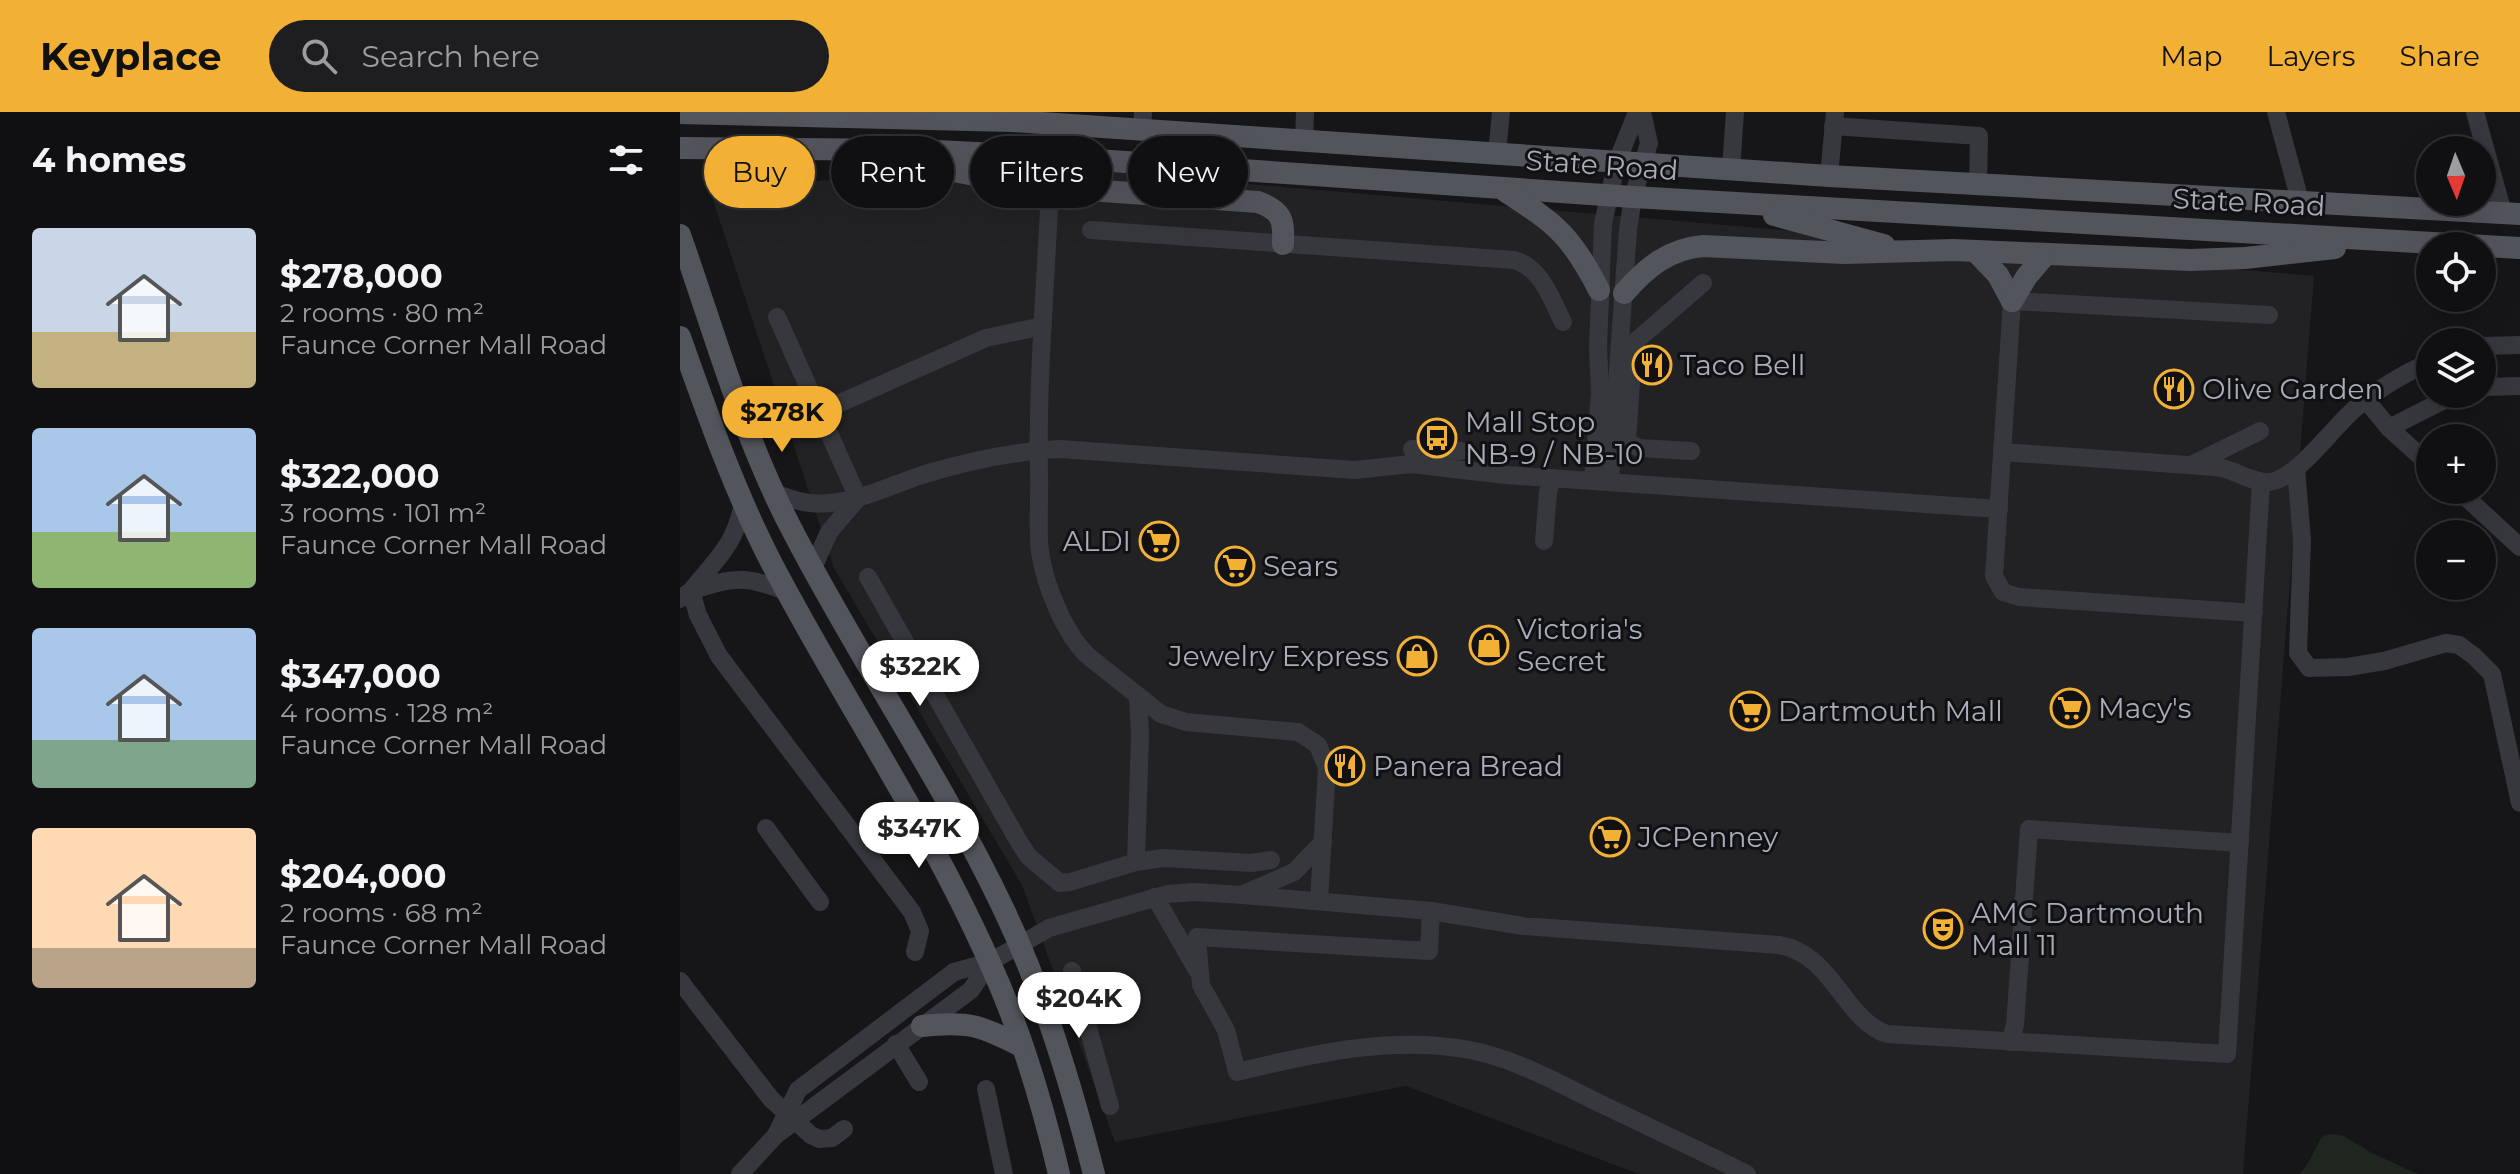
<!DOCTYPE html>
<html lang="en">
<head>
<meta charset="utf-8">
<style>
	:root { --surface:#101012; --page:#1e1e20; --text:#f1f3f6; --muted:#9c9d9f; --line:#303032; --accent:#f2b134 }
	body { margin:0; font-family:Montserrat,sans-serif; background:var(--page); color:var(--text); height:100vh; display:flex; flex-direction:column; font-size:30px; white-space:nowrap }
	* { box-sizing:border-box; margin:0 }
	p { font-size:26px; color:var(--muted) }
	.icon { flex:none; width:44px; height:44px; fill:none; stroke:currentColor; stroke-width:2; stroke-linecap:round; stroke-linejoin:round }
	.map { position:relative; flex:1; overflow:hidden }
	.drawer { display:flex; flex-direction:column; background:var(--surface); width:680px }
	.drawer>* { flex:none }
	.banner { position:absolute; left:24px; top:24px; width:760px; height:72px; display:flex; gap:16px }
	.needle { width:52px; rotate:178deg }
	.fabs { position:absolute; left:1736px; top:24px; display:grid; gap:16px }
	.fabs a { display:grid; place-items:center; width:80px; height:80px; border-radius:50%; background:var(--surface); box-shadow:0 8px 32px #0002,0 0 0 2px var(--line); font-size:40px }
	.price { position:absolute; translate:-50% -68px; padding:0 18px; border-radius:28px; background:#fff; color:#222; font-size:26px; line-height:52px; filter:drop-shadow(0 2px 4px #0008) }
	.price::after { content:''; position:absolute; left:50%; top:48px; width:24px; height:18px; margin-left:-12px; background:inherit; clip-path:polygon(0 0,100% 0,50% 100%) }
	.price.on { background:var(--accent); color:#111 }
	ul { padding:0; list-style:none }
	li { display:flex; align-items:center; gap:24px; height:200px; padding:0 32px }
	li span { display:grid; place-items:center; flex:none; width:224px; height:160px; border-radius:8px; color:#555 }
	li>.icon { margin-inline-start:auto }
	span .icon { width:96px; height:96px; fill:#fffc; stroke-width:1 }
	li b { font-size:34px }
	h2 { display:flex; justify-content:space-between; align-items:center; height:96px; padding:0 32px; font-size:34px }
	.pill { padding:0 28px; border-radius:36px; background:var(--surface); box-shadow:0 8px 32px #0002,0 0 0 2px var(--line); font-size:28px; line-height:72px }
	.pill.on { background:var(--accent); color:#111 }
	header { display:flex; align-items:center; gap:48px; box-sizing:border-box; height:112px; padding:0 40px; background:var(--accent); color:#111 }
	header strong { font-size:38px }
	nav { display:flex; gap:44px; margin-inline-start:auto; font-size:28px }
	.search { width:560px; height:72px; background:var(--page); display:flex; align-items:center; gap:20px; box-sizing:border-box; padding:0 28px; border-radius:44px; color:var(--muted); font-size:30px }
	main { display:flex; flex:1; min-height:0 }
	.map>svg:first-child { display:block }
	.built { fill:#222225 }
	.green { fill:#1e261f }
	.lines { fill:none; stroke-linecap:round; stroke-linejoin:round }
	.minor { stroke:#37383d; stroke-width:18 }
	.major { stroke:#53555c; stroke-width:22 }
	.labels { text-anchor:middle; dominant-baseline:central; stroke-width:6; stroke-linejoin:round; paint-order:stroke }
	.street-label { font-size:28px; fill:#a8adb8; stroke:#111113 }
	.poi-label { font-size:28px; fill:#a8adb8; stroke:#111113; text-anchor:start }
</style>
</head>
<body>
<header>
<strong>Keyplace</strong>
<div class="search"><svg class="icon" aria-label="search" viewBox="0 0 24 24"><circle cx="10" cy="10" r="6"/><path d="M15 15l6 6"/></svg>Search here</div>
<nav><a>Map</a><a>Layers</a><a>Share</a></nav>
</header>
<main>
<section class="drawer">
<h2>4 homes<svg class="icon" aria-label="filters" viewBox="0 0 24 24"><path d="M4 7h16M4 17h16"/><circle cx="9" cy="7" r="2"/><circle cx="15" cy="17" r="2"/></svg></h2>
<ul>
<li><span style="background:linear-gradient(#c9d6e8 65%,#c2b280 0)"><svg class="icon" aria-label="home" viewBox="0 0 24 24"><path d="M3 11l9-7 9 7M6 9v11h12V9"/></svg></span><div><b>$278,000</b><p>2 rooms · 80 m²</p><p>Faunce Corner Mall Road</p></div></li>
<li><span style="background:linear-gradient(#a9c7e8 65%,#8fb573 0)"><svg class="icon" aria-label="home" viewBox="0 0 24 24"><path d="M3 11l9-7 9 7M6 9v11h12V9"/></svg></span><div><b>$322,000</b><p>3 rooms · 101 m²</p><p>Faunce Corner Mall Road</p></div></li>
<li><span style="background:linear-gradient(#a9c7e8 70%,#7fa58c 0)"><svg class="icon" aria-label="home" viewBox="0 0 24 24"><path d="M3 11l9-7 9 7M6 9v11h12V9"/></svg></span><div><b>$347,000</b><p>4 rooms · 128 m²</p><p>Faunce Corner Mall Road</p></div></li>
<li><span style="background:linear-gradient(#ffd9b3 75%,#b9a48a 0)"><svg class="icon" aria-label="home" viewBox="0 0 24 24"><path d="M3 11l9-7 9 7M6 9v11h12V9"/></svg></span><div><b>$204,000</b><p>2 rooms · 68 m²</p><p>Faunce Corner Mall Road</p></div></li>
</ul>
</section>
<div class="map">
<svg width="1840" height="1062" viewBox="0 0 1840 1062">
	<rect width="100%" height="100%" fill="#161618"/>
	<polygon class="built" points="361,54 1634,164 1563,1062 959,1062 726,974 435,1030 342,773 154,456 29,76"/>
	<path class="green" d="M1653,1022l11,2 28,17 46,21h-119c13,-12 14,-25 24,-38z"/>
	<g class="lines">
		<g class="minor">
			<polyline points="1596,0 1620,89"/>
			<polyline points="1795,0 1823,101"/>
			<polyline points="1153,14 1299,24 1298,72"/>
			<polyline points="462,18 463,0"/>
			<polyline points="624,29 625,0"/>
			<polyline points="817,42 821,0"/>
			<polyline points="1051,57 1055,0"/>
			<polyline points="1149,64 1155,0"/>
			<path d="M370,75c-4,95 -13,191 -11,286 1,26 -2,53 1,79 5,33 24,81 48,104l73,58 25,8 112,10 20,13 9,23 -8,133"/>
			<path d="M411,118l423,30c28,8 37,39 49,62"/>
			<polyline points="97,205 178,386"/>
			<polyline points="1802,234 1840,233"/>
			<polyline points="1802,275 1840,274"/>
			<polyline points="1686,288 1709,316 1750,353"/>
			<polyline points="140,300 306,226 363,214"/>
			<polyline points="1709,316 1776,282"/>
			<polyline points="732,337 781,339"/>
			<polyline points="1011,339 959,336 947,330 953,240 956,229 1023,171"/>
			<path d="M1322,340l214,15c18,2 36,16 53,15 28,-2 65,-57 88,-75 22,-19 46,-33 73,-45"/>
			<polyline points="1511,353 1580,319"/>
			<polyline points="1616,356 1622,428 1618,541 1629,556 1668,555 1704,549 1766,531 1779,533 1794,544 1812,562 1840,691"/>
			<polyline points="913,368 920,281 918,235 923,111 937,50 957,0"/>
			<polyline points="930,369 948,118 953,85 969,31 962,0"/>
			<polyline points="1778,378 1840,435"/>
			<path d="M94,381c12,4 24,9 36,10 40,4 78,-17 115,-29 44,-13 88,-23 135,-25l295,21 56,-6 95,11 493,34"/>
			<path d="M63,392c-9,43 -26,54 -52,87 43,-14 54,-16 97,1"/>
			<polyline points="864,429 868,380 872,366"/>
			<polyline points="133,456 149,420 178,386"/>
			<polyline points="188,465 339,730 349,745 380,771 390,770 456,750 483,746 571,751 591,748"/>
			<polyline points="0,487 11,479 18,503 39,544 232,800 240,819 235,840"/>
			<polyline points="1574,501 1339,485 1323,480 1314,464 1332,189 1589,203"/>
			<polyline points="86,716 140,790"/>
			<polyline points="456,750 460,623 458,585"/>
			<polyline points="566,781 614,760 643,730"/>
			<polyline points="475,785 517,858"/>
			<path d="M751,799l-2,40 -232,-14 4,48 25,45 11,42c75,-18 155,-37 233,-22 46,9 88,33 129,53 50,24 99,47 148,71"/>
			<polyline points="392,859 430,994"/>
			<polyline points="0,869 91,987 131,1023 139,1027 152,1026 164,1017"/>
			<polyline points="1330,930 1335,913 1349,717 1560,731"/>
			<polyline points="216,932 239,970"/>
			<polyline points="306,977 324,1062"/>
			<path d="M96,1023l22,-45 156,-118 36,-10 59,-34 119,-34 27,-2 48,3 188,16 92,15 256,19c54,9 65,75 108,89l340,20 34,-572"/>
			<polyline points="60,1062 96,1023 291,878 310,850"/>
		</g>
		<g class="major">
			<polyline points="0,1 332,9 1149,64 1840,102"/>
			<polyline points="0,36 236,38 358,44 953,85 1840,136"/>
			<path d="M211,47l141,27 226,16c24,9 26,17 25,42"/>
			<path d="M825,79c51,33 66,44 94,99"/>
			<polyline points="1094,103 1204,133"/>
			<path d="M0,123c34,96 62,198 109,289 67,131 152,253 215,386 40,84 67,175 90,264"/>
			<polyline points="1295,139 1318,163 1332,189"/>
			<path d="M944,181c22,-25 44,-44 79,-47l141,7 110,-3 236,10 55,-2 90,-10"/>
			<polyline points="1332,189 1347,164 1365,143"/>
			<path d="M0,225c27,76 54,153 91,225 70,134 156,260 218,399 31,67 53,141 70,213"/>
			<path d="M242,914c46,-5 58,-1 99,20"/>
		</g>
	</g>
	<defs>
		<g id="restaurant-ring" transform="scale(2)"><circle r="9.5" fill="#111113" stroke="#f2b134" stroke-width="1.5"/><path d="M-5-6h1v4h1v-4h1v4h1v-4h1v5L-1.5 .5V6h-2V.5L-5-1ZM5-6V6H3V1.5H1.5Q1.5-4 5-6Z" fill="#f2b134"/></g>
		<g id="bus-ring" transform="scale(2)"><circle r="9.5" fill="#111113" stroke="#f2b134" stroke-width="1.5"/><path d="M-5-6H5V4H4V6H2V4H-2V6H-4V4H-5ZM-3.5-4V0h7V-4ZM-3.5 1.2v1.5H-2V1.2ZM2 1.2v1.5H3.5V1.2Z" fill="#f2b134"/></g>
		<g id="supermarket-ring" transform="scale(2)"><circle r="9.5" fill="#111113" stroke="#f2b134" stroke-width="1.5"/><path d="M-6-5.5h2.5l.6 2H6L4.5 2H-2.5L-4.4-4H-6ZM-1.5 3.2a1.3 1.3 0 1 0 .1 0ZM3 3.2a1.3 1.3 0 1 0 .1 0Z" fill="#f2b134"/></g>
		<g id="shop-ring" transform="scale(2)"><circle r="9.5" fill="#111113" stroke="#f2b134" stroke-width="1.5"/><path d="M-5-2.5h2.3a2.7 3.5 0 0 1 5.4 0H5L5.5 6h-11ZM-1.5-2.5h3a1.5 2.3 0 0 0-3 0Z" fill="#f2b134"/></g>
		<g id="theatre-ring" transform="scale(2)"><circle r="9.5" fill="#111113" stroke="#f2b134" stroke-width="1.5"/><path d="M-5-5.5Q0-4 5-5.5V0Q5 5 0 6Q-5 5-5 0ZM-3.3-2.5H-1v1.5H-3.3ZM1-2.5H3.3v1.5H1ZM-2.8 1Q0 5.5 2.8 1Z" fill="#f2b134"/></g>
	</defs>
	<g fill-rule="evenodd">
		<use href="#restaurant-ring" x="972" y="253"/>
		<use href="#restaurant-ring" x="1494" y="277"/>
		<use href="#bus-ring" x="757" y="326"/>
		<use href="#supermarket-ring" x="479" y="429"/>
		<use href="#supermarket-ring" x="555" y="454"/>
		<use href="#shop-ring" x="809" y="533"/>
		<use href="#shop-ring" x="737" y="544"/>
		<use href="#supermarket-ring" x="1390" y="596"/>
		<use href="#supermarket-ring" x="1070" y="599"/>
		<use href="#restaurant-ring" x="665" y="654"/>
		<use href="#supermarket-ring" x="930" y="725"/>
		<use href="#theatre-ring" x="1263" y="817"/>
	</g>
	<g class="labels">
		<g class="street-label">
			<text transform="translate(922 53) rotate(4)">State Road</text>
			<text transform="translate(1569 90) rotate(3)">State Road</text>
		</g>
		<g class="poi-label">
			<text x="1000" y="253">Taco Bell</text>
			<text x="1522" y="277">Olive Garden</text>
			<text x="785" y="310">Mall Stop<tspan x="785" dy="32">NB-9 / NB-10</tspan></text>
			<text x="451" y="429" text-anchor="end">ALDI</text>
			<text x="583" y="454">Sears</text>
			<text x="837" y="517">Victoria's<tspan x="837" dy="32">Secret</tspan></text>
			<text x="709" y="544" text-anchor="end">Jewelry Express</text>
			<text x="1418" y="596">Macy's</text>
			<text x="1098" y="599">Dartmouth Mall</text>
			<text x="693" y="654">Panera Bread</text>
			<text x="958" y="725">JCPenney</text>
			<text x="1291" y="801">AMC Dartmouth<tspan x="1291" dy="32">Mall 11</tspan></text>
		</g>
	</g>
</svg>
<div class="fabs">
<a><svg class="needle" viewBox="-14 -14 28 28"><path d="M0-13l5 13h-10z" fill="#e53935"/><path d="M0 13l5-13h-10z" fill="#9c9d9f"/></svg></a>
<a><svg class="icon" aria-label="locate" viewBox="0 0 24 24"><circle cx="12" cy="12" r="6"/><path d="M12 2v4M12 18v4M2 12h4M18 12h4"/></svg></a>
<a><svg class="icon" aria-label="layers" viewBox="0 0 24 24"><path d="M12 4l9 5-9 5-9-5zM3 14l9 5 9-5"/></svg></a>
<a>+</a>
<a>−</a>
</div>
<b class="price on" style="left:102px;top:342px">$278K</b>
<b class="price" style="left:240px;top:596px">$322K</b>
<b class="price" style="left:239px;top:758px">$347K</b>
<b class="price" style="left:399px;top:928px">$204K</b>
<div class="banner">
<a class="pill on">Buy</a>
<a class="pill">Rent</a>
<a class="pill">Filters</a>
<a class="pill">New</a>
</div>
</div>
</main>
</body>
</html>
